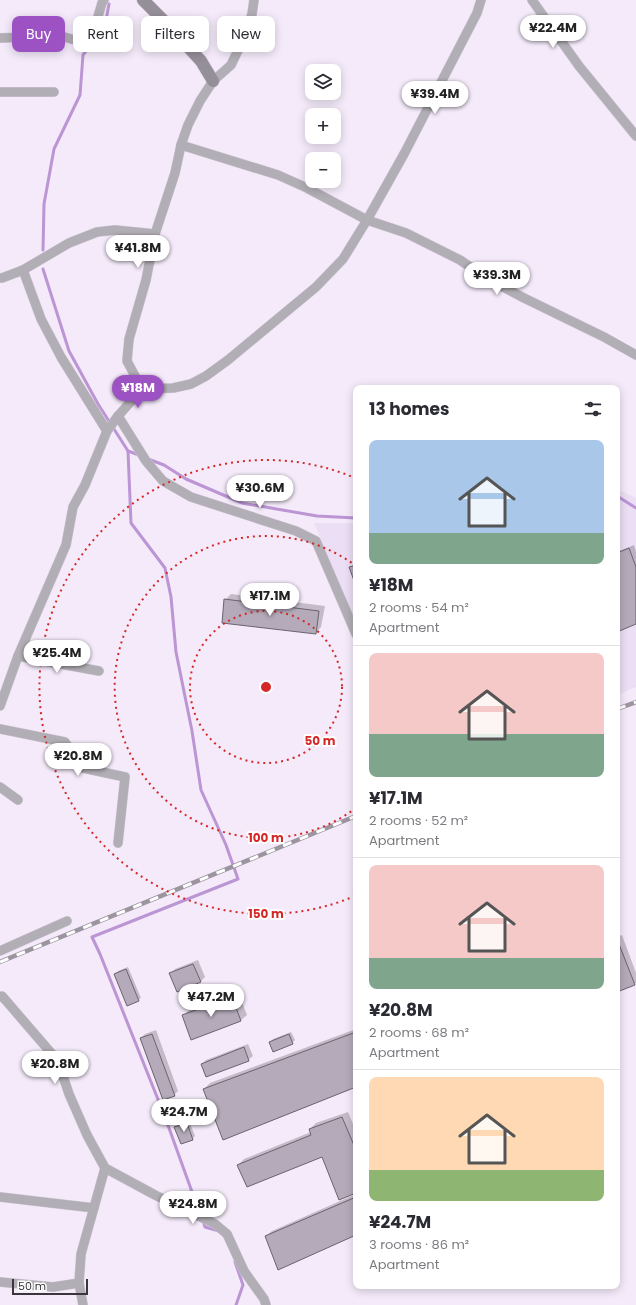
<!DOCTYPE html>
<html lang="en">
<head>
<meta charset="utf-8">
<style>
	:root { --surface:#fff; --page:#f2f2f3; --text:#2b2b33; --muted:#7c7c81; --line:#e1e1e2; --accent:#9d52c4 }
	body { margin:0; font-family:Poppins,sans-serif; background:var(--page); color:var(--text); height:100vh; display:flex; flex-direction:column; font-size:15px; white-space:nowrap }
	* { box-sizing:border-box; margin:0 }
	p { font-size:13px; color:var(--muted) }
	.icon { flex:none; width:22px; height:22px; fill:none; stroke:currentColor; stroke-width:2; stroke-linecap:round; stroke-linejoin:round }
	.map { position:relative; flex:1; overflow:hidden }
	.side { position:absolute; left:353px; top:385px; width:267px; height:904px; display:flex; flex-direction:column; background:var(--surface); border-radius:8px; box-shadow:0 2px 10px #0003 }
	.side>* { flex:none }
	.hud { position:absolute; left:12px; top:16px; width:281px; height:36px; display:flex; gap:8px }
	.buttons { position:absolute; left:305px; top:64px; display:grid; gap:8px }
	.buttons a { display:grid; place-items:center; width:36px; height:36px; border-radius:8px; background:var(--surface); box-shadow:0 2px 10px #0003; font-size:20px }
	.scale { position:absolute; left:12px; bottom:10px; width:76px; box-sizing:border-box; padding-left:4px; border:2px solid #3a363c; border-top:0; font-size:11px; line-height:14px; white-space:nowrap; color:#3a363c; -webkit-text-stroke:3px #fff; paint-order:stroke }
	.price { position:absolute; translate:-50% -34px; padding:0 9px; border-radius:14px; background:#fff; color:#222; font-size:13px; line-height:26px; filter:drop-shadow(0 1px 2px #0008) }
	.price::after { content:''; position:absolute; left:50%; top:24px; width:12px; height:9px; margin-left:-6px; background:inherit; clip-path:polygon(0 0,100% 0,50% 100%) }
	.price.current { background:var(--accent); color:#fff }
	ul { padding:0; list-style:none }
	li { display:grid; align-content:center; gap:8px; height:212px; padding:0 16px }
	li+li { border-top:1px solid var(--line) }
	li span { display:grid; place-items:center; height:124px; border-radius:8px; color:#555 }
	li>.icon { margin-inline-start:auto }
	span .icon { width:72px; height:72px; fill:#fffc; stroke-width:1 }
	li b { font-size:17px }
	h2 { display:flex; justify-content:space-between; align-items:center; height:48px; padding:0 16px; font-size:17px }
	.tag { padding:0 14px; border-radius:8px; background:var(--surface); box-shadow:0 2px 10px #0003; font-size:14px; line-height:36px }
	.tag.current { background:var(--accent); color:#fff }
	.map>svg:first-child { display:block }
	.built { fill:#ecdef5 }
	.shadow { fill:#0003 }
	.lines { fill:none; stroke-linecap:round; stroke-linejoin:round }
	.stream { stroke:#bc95d4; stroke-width:3 }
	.building { fill:#b4aab9; stroke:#6b6370 }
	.street-casing { stroke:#cfc6d4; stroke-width:10 }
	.secondary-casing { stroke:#cfc6d4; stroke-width:13 }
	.street { stroke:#b2aeb5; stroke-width:9 }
	.secondary { stroke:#958f99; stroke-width:12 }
	.rail-casing { stroke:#9c95a0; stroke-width:4.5 }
	.rail { stroke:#fff; stroke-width:3; stroke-dasharray:9; stroke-linecap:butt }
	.ring { fill:none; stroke:#d62828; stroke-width:2; stroke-dasharray:2 4 }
	.centre { fill:#d62828; stroke:#fff; stroke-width:2 }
	.ring-label { font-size:12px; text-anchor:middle; font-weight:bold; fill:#d62828; stroke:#fff; stroke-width:4; stroke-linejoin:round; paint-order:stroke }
</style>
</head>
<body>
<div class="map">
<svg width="636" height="1305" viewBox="0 0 636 1305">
	<rect width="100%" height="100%" fill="#f4eafa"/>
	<g class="built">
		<polygon points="617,489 636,498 636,687 617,695"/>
		<polygon points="314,523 356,523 356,623"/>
	</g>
	<g class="shadow">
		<polygon points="634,545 636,552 636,623 617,631 617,552"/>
		<polygon points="231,594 325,606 321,627 316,633 225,600"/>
		<polygon points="622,935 636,973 636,983 617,991 617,937"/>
		<polygon points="198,960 205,977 200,982 170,974 175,969"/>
		<polygon points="128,967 141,998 138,1000 115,974 118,971"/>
		<polygon points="238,992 247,1015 241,1020 191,1038 183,1016 189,1010"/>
		<polygon points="356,1029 356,1086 204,1089 210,1083"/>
		<polygon points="156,1030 178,1091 174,1095 141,1038 145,1034"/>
		<polygon points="291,1032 295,1040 292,1043 270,1042 273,1039"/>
		<polygon points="248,1044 253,1056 248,1060 202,1064 206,1060"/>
		<polygon points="348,1112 356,1131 356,1192 323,1156 238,1165 244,1159 311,1132 310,1129 316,1123"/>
		<polygon points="189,1121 195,1136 192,1139 176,1128 178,1125"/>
		<polygon points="356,1194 356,1234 266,1236 272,1231"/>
	</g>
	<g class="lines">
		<g class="stream">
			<polyline points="43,250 44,204 54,149 80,95 83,55 99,34 106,20 109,4"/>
			<polyline points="43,269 69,351 98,404 128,451 131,523 165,568 171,597 176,652 192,731 201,790 226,845 238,879 92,937 100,954 165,1117 200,1214"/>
			<polyline points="128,451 139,455"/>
			<polyline points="148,459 164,465 186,479 242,503 317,516 356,518"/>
			<polyline points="617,496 636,508"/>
			<polyline points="203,1221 205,1227 219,1231"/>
			<polyline points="235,1262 243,1285 236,1305"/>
		</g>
	</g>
	<g class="building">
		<polygon points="629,548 636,567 636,624 617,632 617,553"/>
		<polygon points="356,565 356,586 349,567"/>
		<polygon points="224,599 319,611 316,634 222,623"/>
		<polygon points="617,939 635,985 617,992"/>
		<polygon points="193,964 201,982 177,992 169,973"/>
		<polygon points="126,969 139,1001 127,1006 114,974"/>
		<polygon points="232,997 241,1021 191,1040 182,1015"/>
		<polygon points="356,1032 356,1087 223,1140 203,1089"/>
		<polygon points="152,1034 175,1096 163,1100 140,1038"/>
		<polygon points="289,1034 293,1044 273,1052 269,1042"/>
		<polygon points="244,1047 249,1061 206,1077 201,1064"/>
		<polygon points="342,1117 356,1150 356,1193 339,1200 322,1157 247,1187 237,1165 311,1135 309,1129"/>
		<polygon points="187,1123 193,1140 181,1144 174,1127"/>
		<polygon points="356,1197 356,1235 278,1270 265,1236"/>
	</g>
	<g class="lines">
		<g class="street-casing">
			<g id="street">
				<polyline points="532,0 579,66 636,136"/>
				<polyline points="0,38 61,36 85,43 94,30 102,3 104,0"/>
				<polyline points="0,92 54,92"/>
				<polyline points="181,145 278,175 307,188 367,220 406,233 460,260 488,279 524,298 604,337 636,355"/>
				<polyline points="23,270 41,319 61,357 107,431"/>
				<polyline points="0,278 2,278 23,270 69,243 97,232 115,230 155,234"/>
				<polyline points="142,389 127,361 129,339 146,280 155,234 175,173 181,145 188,125 200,101 213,81 231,65 243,40 252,14 254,0"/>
				<polyline points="118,416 146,461 163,481 191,497 296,531 316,541 356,634"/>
				<polyline points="18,656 99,671"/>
				<polyline points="0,706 18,656 66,545 73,507 85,485 107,431 118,416 142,389 173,388 191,384 206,376 228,360 316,287 343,259 367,220 404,154 477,13 481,0"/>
				<polyline points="0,729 65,742 83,768 125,777 118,843"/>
				<polyline points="0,787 18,800"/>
				<polyline points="0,951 67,921"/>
				<polyline points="0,997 2,996 58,1061 69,1094 87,1135 105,1168 155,1195 215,1224 227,1234 244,1271 264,1299 266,1305"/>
				<polyline points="0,1197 94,1208"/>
				<polyline points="0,1282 53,1287 79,1283 81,1254 105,1168"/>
				<polyline points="79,1283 83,1305"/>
			</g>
		</g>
		<g class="secondary-casing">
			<polyline id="secondary" points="143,0 169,26 201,61 213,81"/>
		</g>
		<use href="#street" class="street"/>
		<use href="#secondary" class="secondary"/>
		<g class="rail-casing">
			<g id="rail">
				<polyline points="617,709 636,702"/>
				<polyline points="0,962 356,816"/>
			</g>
		</g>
		<use href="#rail" class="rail"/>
	</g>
	<g class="ring">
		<circle cx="266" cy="687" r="76"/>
		<path d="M356 808A151 151 0 1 1 356 566"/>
		<path d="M355 896A227 227 0 1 1 355 478"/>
	</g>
	<circle cx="266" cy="687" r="6" class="centre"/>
	<g class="ring-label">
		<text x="320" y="745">50 m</text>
		<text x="266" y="842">100 m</text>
		<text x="266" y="918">150 m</text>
	</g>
</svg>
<div class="buttons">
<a><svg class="icon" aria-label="layers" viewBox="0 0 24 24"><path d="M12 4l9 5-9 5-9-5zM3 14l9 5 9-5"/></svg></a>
<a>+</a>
<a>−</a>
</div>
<div class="scale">50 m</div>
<b class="price" style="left:553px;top:49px">¥22.4M</b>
<b class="price" style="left:435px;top:115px">¥39.4M</b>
<b class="price" style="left:138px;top:269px">¥41.8M</b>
<b class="price" style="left:497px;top:296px">¥39.3M</b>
<b class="price current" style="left:138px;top:409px">¥18M</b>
<b class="price" style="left:260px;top:509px">¥30.6M</b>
<b class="price" style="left:270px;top:617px">¥17.1M</b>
<b class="price" style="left:57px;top:674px">¥25.4M</b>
<b class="price" style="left:78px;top:777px">¥20.8M</b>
<b class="price" style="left:211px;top:1018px">¥47.2M</b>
<b class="price" style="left:55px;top:1085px">¥20.8M</b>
<b class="price" style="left:184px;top:1133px">¥24.7M</b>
<b class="price" style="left:193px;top:1225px">¥24.8M</b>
<div class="hud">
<a class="tag current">Buy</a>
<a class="tag">Rent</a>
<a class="tag">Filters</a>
<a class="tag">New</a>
</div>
<section class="side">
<h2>13 homes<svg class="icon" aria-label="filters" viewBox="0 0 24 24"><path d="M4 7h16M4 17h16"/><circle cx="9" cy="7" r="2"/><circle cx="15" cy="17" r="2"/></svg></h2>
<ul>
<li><span style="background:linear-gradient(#a9c7e8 75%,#7fa58c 0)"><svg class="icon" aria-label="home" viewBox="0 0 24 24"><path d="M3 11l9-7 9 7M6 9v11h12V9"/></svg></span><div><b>¥18M</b><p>2 rooms · 54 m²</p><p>Apartment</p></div></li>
<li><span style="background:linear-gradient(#f6c9c9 65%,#7fa58c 0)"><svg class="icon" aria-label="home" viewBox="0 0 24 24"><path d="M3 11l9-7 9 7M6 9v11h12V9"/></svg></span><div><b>¥17.1M</b><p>2 rooms · 52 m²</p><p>Apartment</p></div></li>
<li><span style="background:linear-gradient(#f6c9c9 75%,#7fa58c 0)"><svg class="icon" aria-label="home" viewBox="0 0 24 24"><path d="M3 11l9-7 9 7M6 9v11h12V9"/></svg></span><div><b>¥20.8M</b><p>2 rooms · 68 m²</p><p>Apartment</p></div></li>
<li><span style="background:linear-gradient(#ffd9b3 75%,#8fb573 0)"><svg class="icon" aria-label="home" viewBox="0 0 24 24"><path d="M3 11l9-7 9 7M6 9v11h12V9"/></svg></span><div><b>¥24.7M</b><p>3 rooms · 86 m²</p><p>Apartment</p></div></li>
</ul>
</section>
</div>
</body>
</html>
